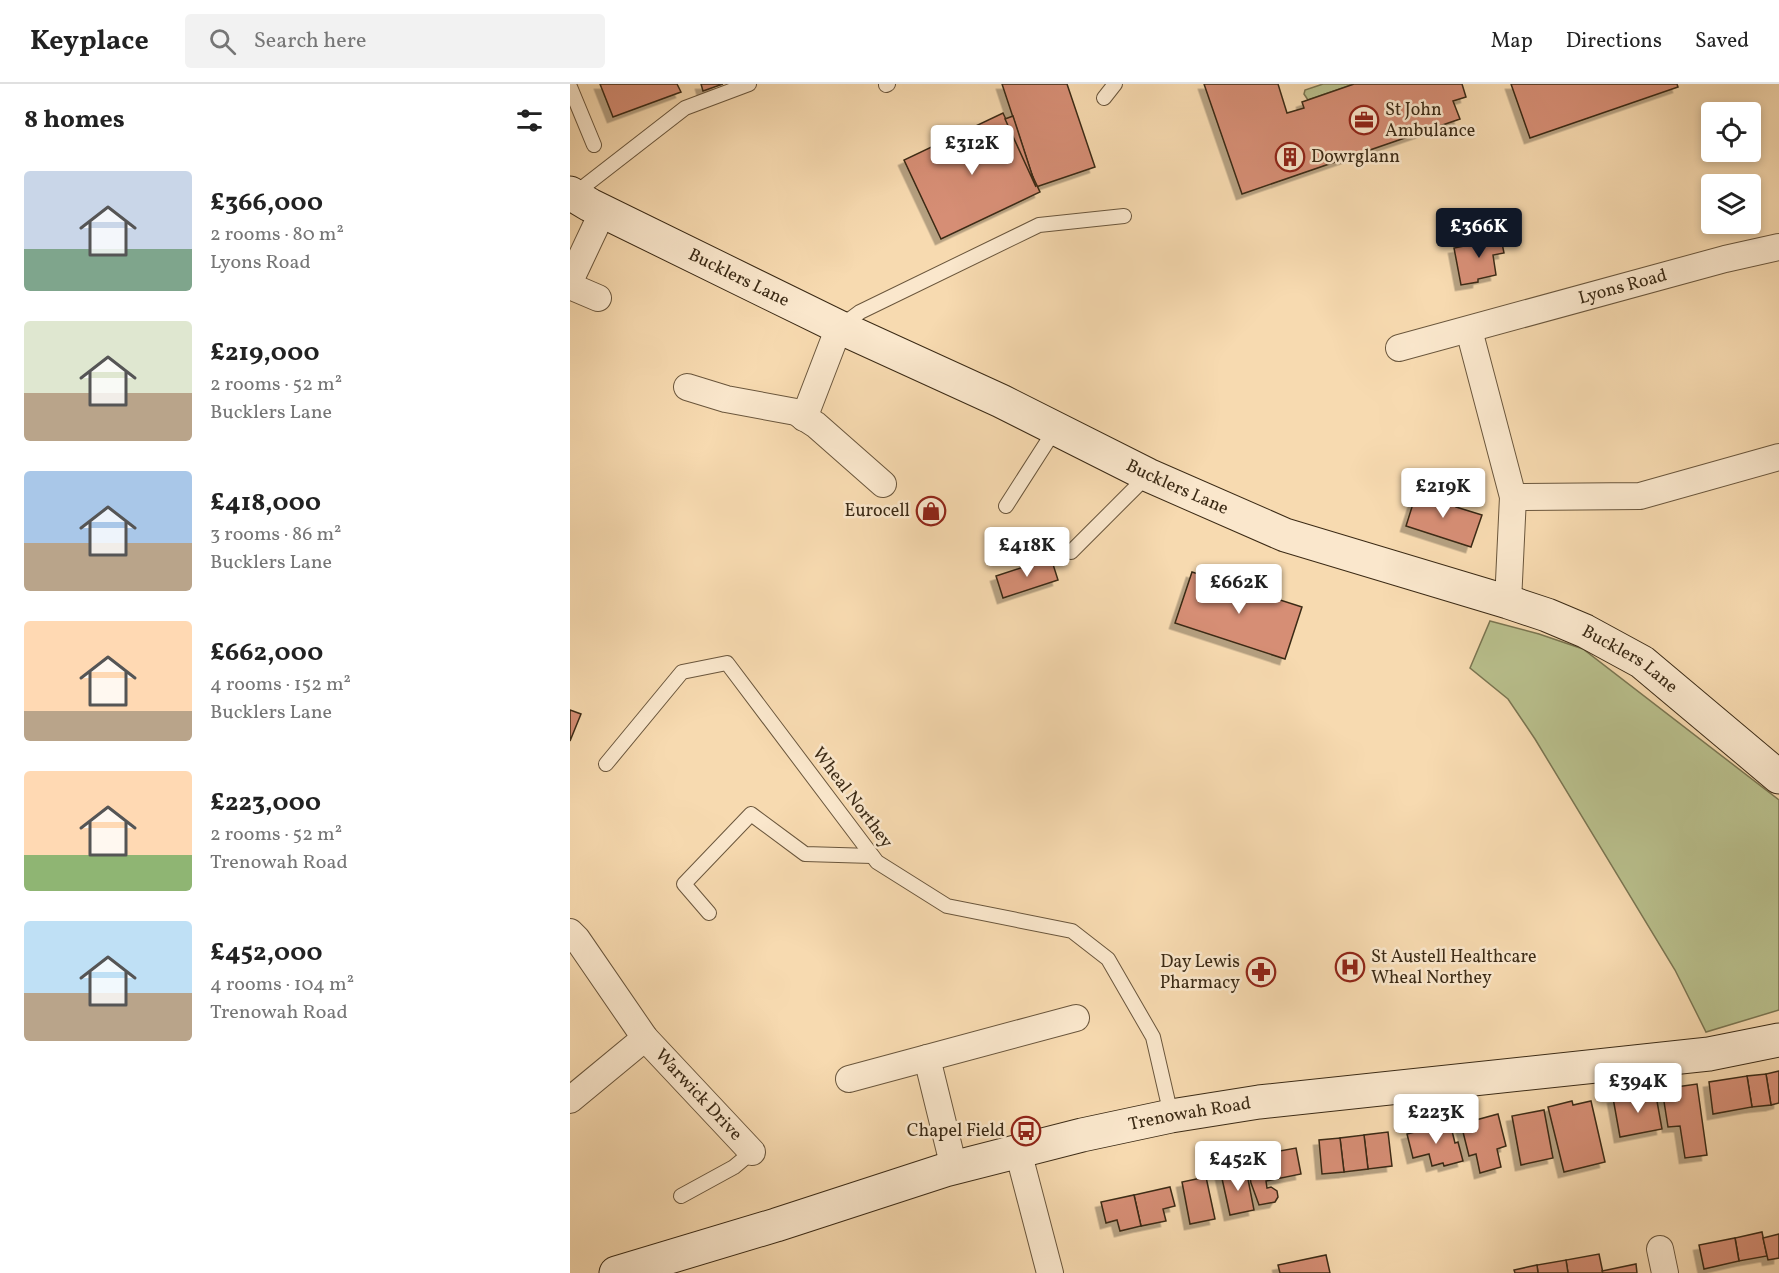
<!DOCTYPE html>
<html lang="en">
<head>
<meta charset="utf-8">
<style>
	:root { --surface:#fff; --page:#f2f2f2; --text:#222; --muted:#767676; --line:#e0e0e0; --accent:#111827 }
	body { margin:0; font-family:Vollkorn,serif; background:var(--page); color:var(--text); height:100vh; display:flex; flex-direction:column; font-size:22px; white-space:nowrap }
	* { box-sizing:border-box; margin:0 }
	p { font-size:20px; color:var(--muted) }
	.icon { flex:none; width:33px; height:33px; fill:none; stroke:currentColor; stroke-width:2; stroke-linecap:round; stroke-linejoin:round }
	.map { position:relative; flex:1; overflow:hidden }
	.panel { display:flex; flex-direction:column; background:var(--surface); width:570px }
	.panel>* { flex:none }
	.fabs { position:absolute; left:1131px; top:18px; display:grid; gap:12px }
	.fabs a { display:grid; place-items:center; width:60px; height:60px; border-radius:6px; background:var(--surface); box-shadow:0 3px 9px #0003; font-size:30px }
	.price { position:absolute; translate:-50% -51px; padding:0 14px; border-radius:6px; background:#fff; color:#222; font-size:20px; line-height:39px; filter:drop-shadow(0 2px 3px #0008) }
	.price::after { content:''; position:absolute; left:50%; top:36px; width:18px; height:14px; margin-left:-9px; background:inherit; clip-path:polygon(0 0,100% 0,50% 100%) }
	.price.current { background:var(--accent); color:#fff }
	ul { padding:0; list-style:none }
	li { display:flex; align-items:center; gap:18px; height:150px; padding:0 24px }
	li span { display:grid; place-items:center; flex:none; width:168px; height:120px; border-radius:6px; color:#555 }
	li>.icon { margin-inline-start:auto }
	span .icon { width:72px; height:72px; fill:#fffc; stroke-width:1 }
	li b { font-size:26px }
	h2 { display:flex; justify-content:space-between; align-items:center; height:72px; padding:0 24px; font-size:26px }
	header { display:flex; align-items:center; gap:36px; box-sizing:border-box; height:84px; padding:0 30px; background:var(--surface); border-bottom:2px solid var(--line) }
	header strong { font-size:28px }
	nav { display:flex; gap:33px; margin-inline-start:auto; font-size:21px }
	.search { width:420px; height:54px; background:var(--page); display:flex; align-items:center; gap:15px; box-sizing:border-box; padding:0 21px; border-radius:6px; color:var(--muted); font-size:22px }
	main { display:flex; flex:1; min-height:0 }
	.map>svg:first-child { display:block }
	.green { fill:#b9c08d; stroke:#7a7551; stroke-width:1.5 }
	.building { fill:#d68e75; stroke:#3b2a15; stroke-width:1.5; filter:url(#shadow) }
	.lines { fill:none; stroke-linecap:round; stroke-linejoin:round }
	.lane-casing { stroke:#6a563c; stroke-width:16 }
	.street-casing { stroke:#6a563c; stroke-width:28 }
	.secondary-casing { stroke:#3b2a15; stroke-width:35 }
	.lane { stroke:#fae7cc; stroke-width:14 }
	.street { stroke:#fae7cc; stroke-width:26 }
	.secondary { stroke:#fae7cc; stroke-width:33 }
	.labels { text-anchor:middle; dominant-baseline:central; stroke-width:5; stroke-linejoin:round; paint-order:stroke }
	.poi-label { font-size:18px; fill:#3b2a15; stroke:#fae7cc; text-anchor:start }
	.street-label { font-size:18px; fill:#3b2a15; stroke:#fae7cc }
</style>
</head>
<body>
<header>
<strong>Keyplace</strong>
<div class="search"><svg class="icon" aria-label="search" viewBox="0 0 24 24"><circle cx="10" cy="10" r="6"/><path d="M15 15l6 6"/></svg>Search here</div>
<nav><a>Map</a><a>Directions</a><a>Saved</a></nav>
</header>
<main>
<section class="panel">
<h2>8 homes<svg class="icon" aria-label="filters" viewBox="0 0 24 24"><path d="M4 7h16M4 17h16"/><circle cx="9" cy="7" r="2"/><circle cx="15" cy="17" r="2"/></svg></h2>
<ul>
<li><span style="background:linear-gradient(#c9d6e8 65%,#7fa58c 0)"><svg class="icon" aria-label="home" viewBox="0 0 24 24"><path d="M3 11l9-7 9 7M6 9v11h12V9"/></svg></span><div><b>£366,000</b><p>2 rooms · 80 m²</p><p>Lyons Road</p></div></li>
<li><span style="background:linear-gradient(#dfe7d0 60%,#b9a48a 0)"><svg class="icon" aria-label="home" viewBox="0 0 24 24"><path d="M3 11l9-7 9 7M6 9v11h12V9"/></svg></span><div><b>£219,000</b><p>2 rooms · 52 m²</p><p>Bucklers Lane</p></div></li>
<li><span style="background:linear-gradient(#a9c7e8 60%,#b9a48a 0)"><svg class="icon" aria-label="home" viewBox="0 0 24 24"><path d="M3 11l9-7 9 7M6 9v11h12V9"/></svg></span><div><b>£418,000</b><p>3 rooms · 86 m²</p><p>Bucklers Lane</p></div></li>
<li><span style="background:linear-gradient(#ffd9b3 75%,#b9a48a 0)"><svg class="icon" aria-label="home" viewBox="0 0 24 24"><path d="M3 11l9-7 9 7M6 9v11h12V9"/></svg></span><div><b>£662,000</b><p>4 rooms · 152 m²</p><p>Bucklers Lane</p></div></li>
<li><span style="background:linear-gradient(#ffd9b3 70%,#8fb573 0)"><svg class="icon" aria-label="home" viewBox="0 0 24 24"><path d="M3 11l9-7 9 7M6 9v11h12V9"/></svg></span><div><b>£223,000</b><p>2 rooms · 52 m²</p><p>Trenowah Road</p></div></li>
<li><span style="background:linear-gradient(#bfe0f5 60%,#b9a48a 0)"><svg class="icon" aria-label="home" viewBox="0 0 24 24"><path d="M3 11l9-7 9 7M6 9v11h12V9"/></svg></span><div><b>£452,000</b><p>4 rooms · 104 m²</p><p>Trenowah Road</p></div></li>
</ul>
</section>
<div class="map">
<svg width="1209" height="1189" viewBox="0 0 1209 1189">
	<defs>
		<filter id="shadow"><feDropShadow dx="-5.5" dy="5.5" stdDeviation="0" flood-color="#0004"/></filter>
	</defs>
	<rect width="100%" height="100%" fill="#f7dab0"/>
	<filter id="stains"><feTurbulence type="fractalNoise" baseFrequency=".00333" numOctaves="4"/><feColorMatrix values="0 0 0 0 .2 0 0 0 0 .09 0 0 0 0 .02 0 0 0 .5 -.17"/></filter>
	<radialGradient id="worn" r=".72"><stop offset=".6" stop-color="#630" stop-opacity="0"/><stop offset="1" stop-color="#630" stop-opacity=".3"/></radialGradient>
	<g class="green">
		<polygon points="753,0 784,0 738,16 734,10 735,6"/>
		<polygon points="920,537 969,550 1013,565 1209,716 1209,926 1136,948 1105,886 965,655 938,615 900,584"/>
	</g>
	<g class="building">
		<polygon points="30,0 107,0 111,8 43,33"/>
		<polygon points="131,0 153,0 133,7"/>
		<polygon points="432,0 497,0 525,83 466,103"/>
		<polygon points="634,0 708,0 717,29 734,24 732,18 784,0 892,0 896,13 883,17 890,35 672,110"/>
		<polygon points="941,0 1107,0 1108,3 960,54"/>
		<polygon points="433,29 470,108 371,155 334,76"/>
		<polygon points="443,32 466,103 435,35"/>
		<polygon points="929,144 934,169 923,171 926,191 908,195 908,198 891,201 884,164 920,157 917,146"/>
		<polygon points="847,407 887,420 886,423 912,431 901,463 836,442"/>
		<polygon points="481,474 488,496 433,514 426,492"/>
		<polygon points="622,488 732,523 715,575 605,539"/>
		<polygon points="0,626 11,630 0,657"/>
		<polygon points="1209,987 1209,1019 1201,1021 1196,990"/>
		<polygon points="1196,990 1201,1021 1182,1023 1177,992"/>
		<polygon points="1177,992 1182,1023 1143,1030 1139,998"/>
		<polygon points="1127,1000 1137,1071 1115,1074 1110,1042 1098,1043 1092,1005"/>
		<polygon points="1085,1006 1092,1045 1050,1053 1043,1014"/>
		<polygon points="1002,1017 1003,1021 1021,1017 1035,1078 994,1088 978,1023"/>
		<polygon points="974,1026 983,1074 951,1081 942,1032"/>
		<polygon points="928,1030 936,1062 927,1065 931,1083 910,1089 906,1070 899,1072 891,1040"/>
		<polygon points="880,1039 885,1059 888,1058 893,1077 874,1082 873,1079 862,1082 859,1070 843,1074 837,1050"/>
		<polygon points="818,1048 822,1082 798,1085 794,1051"/>
		<polygon points="794,1051 798,1085 774,1088 770,1054"/>
		<polygon points="770,1054 774,1088 752,1090 749,1056"/>
		<polygon points="726,1064 731,1090 696,1097 697,1104 701,1103 707,1107 708,1113 705,1118 689,1121 681,1099 676,1073"/>
		<polygon points="676,1085 684,1126 660,1131 651,1090"/>
		<polygon points="636,1093 645,1135 620,1140 612,1098"/>
		<polygon points="600,1103 605,1122 593,1125 596,1137 571,1142 564,1111"/>
		<polygon points="564,1111 571,1142 550,1147 547,1136 536,1139 531,1118"/>
		<polygon points="1192,1148 1197,1172 1169,1177 1165,1154"/>
		<polygon points="1209,1150 1209,1174 1198,1176 1193,1154"/>
		<polygon points="1165,1154 1169,1177 1134,1185 1129,1161"/>
		<polygon points="1029,1170 1033,1189 998,1189 996,1176"/>
		<polygon points="756,1171 760,1189 710,1189 708,1181"/>
		<polygon points="996,1176 998,1189 968,1189 967,1181"/>
		<polygon points="1066,1180 1067,1189 1033,1189 1032,1187"/>
		<polygon points="967,1181 968,1189 945,1189 944,1186"/>
	</g>
	<g class="lines">
		<g class="lane-casing">
			<g id="lane">
				<polyline points="316,1 318,0"/>
				<polyline points="0,3 24,61"/>
				<polyline points="534,14 545,0"/>
				<polyline points="3,111 115,24 179,0"/>
				<polyline points="271,242 290,228 469,141 554,132"/>
				<polyline points="436,422 486,344"/>
				<polyline points="501,468 578,391"/>
				<polyline points="36,680 112,588 157,579 307,778 377,822 502,847 538,875 583,953 601,1031"/>
				<polyline points="139,829 114,800 181,730 235,770 302,772"/>
				<polyline points="111,1112 164,1083 182,1068"/>
			</g>
		</g>
		<g class="street-casing">
			<g id="street">
				<polyline points="0,197 33,127"/>
				<polyline points="0,202 28,214"/>
				<polyline points="899,246 943,413 938,518"/>
				<path id="s1" d="M829,264l326,-89 54,-12"/>
				<polyline points="117,303 156,315 226,328 246,341 313,400"/>
				<polyline points="234,334 269,243"/>
				<polyline points="943,413 1070,412 1209,373"/>
				<path id="s2" d="M0,848l7,7 68,99 107,114"/>
				<polyline points="279,995 357,974"/>
				<polyline points="0,1016 75,954"/>
				<polyline points="448,1067 480,1189"/>
				<polyline points="384,1084 357,974 506,934"/>
				<polyline points="1090,1165 1095,1189"/>
			</g>
		</g>
		<g class="secondary-casing">
			<g id="secondary">
				<path id="s3" d="M0,109l20,12 249,122 162,74 147,74 137,60 223,67 39,13 38,16 57,31 137,115"/>
				<path id="s4" d="M46,1189l160,-48 169,-55 137,-35 89,-19 88,-14 450,-48 70,-14"/>
			</g>
		</g>
		<use href="#lane" class="lane"/>
		<use href="#street" class="street"/>
		<use href="#secondary" class="secondary"/>
	</g>
	<defs>
		<g id="office-ring" transform="scale(1.5)"><circle r="9.5" fill="#fae7cc" stroke="#8f2418" stroke-width="1.5"/><path d="M-6-3h4V-5.5h4V-3h4V5H-6ZM-1-4.5V-3h2v-1.5ZM-6 0V1H6V0Z" fill="#8f2418"/></g>
		<g id="building-ring" transform="scale(1.5)"><circle r="9.5" fill="#fae7cc" stroke="#8f2418" stroke-width="1.5"/><path d="M-4-6H4V6H1V3H-1V6H-4ZM-2.5-4.3h1.7v1.8h-1.7ZM.8-4.3h1.7v1.8H.8ZM-2.5-1h1.7V.8h-1.7ZM.8-1h1.7V.8H.8Z" fill="#8f2418"/></g>
		<g id="shop-ring" transform="scale(1.5)"><circle r="9.5" fill="#fae7cc" stroke="#8f2418" stroke-width="1.5"/><path d="M-5-2.5h2.3a2.7 3.5 0 0 1 5.4 0H5L5.5 6h-11ZM-1.5-2.5h3a1.5 2.3 0 0 0-3 0Z" fill="#8f2418"/></g>
		<g id="hospital-ring" transform="scale(1.5)"><circle r="9.5" fill="#fae7cc" stroke="#8f2418" stroke-width="1.5"/><path d="M-5-5h3v3.5h4V-5h3V5h-3V1.5h-4V5h-3Z" fill="#8f2418"/></g>
		<g id="pharmacy-ring" transform="scale(1.5)"><circle r="9.5" fill="#fae7cc" stroke="#8f2418" stroke-width="1.5"/><path d="M-2-6h4v4h4v4h-4v4h-4v-4h-4v-4h4Z" fill="#8f2418"/></g>
		<g id="bus-ring" transform="scale(1.5)"><circle r="9.5" fill="#fae7cc" stroke="#8f2418" stroke-width="1.5"/><path d="M-5-6H5V4H4V6H2V4H-2V6H-4V4H-5ZM-3.5-4V0h7V-4ZM-3.5 1.2v1.5H-2V1.2ZM2 1.2v1.5H3.5V1.2Z" fill="#8f2418"/></g>
	</defs>
	<g fill-rule="evenodd">
		<use href="#office-ring" x="794" y="36"/>
		<use href="#building-ring" x="720" y="73"/>
		<use href="#shop-ring" x="361" y="427"/>
		<use href="#hospital-ring" x="780" y="883"/>
		<use href="#pharmacy-ring" x="691" y="888"/>
		<use href="#bus-ring" x="456" y="1047"/>
	</g>
	<g class="labels">
		<g class="poi-label">
			<text x="815" y="26">St John<tspan x="815" dy="21">Ambulance</tspan></text>
			<text x="741" y="73">Dowrglann</text>
			<text x="340" y="427" text-anchor="end">Eurocell</text>
			<text x="801" y="873">St Austell Healthcare<tspan x="801" dy="21">Wheal Northey</tspan></text>
			<text x="670" y="878" text-anchor="end">Day Lewis<tspan x="670" dy="21">Pharmacy</tspan></text>
			<text x="435" y="1047" text-anchor="end">Chapel Field</text>
		</g>
		<g class="street-label">
			<text stroke="none"><textPath href="#s3" startOffset="189">Bucklers Lane</textPath></text>
			<text stroke="none"><textPath href="#s1" startOffset="232">Lyons Road</textPath></text>
			<text stroke="none"><textPath href="#s3" startOffset="675">Bucklers Lane</textPath></text>
			<text stroke="none"><textPath href="#s3" startOffset="1161">Bucklers Lane</textPath></text>
			<text transform="translate(282 714) rotate(53)">Wheal Northey</text>
			<text stroke="none"><textPath href="#s2" startOffset="208">Warwick Drive</textPath></text>
			<text stroke="none"><textPath href="#s4" startOffset="596">Trenowah Road</textPath></text>
		</g>
	</g>
	<rect width="100%" height="100%" filter="url(#stains)"/>
	<rect width="100%" height="100%" fill="url(#worn)"/>
</svg>
<div class="fabs">
<a><svg class="icon" aria-label="locate" viewBox="0 0 24 24"><circle cx="12" cy="12" r="6"/><path d="M12 2v4M12 18v4M2 12h4M18 12h4"/></svg></a>
<a><svg class="icon" aria-label="layers" viewBox="0 0 24 24"><path d="M12 4l9 5-9 5-9-5zM3 14l9 5 9-5"/></svg></a>
</div>
<b class="price" style="left:402px;top:92px">£312K</b>
<b class="price current" style="left:909px;top:175px">£366K</b>
<b class="price" style="left:873px;top:435px">£219K</b>
<b class="price" style="left:457px;top:494px">£418K</b>
<b class="price" style="left:669px;top:531px">£662K</b>
<b class="price" style="left:1068px;top:1030px">£394K</b>
<b class="price" style="left:866px;top:1061px">£223K</b>
<b class="price" style="left:668px;top:1108px">£452K</b>
</div>
</main>
</body>
</html>
